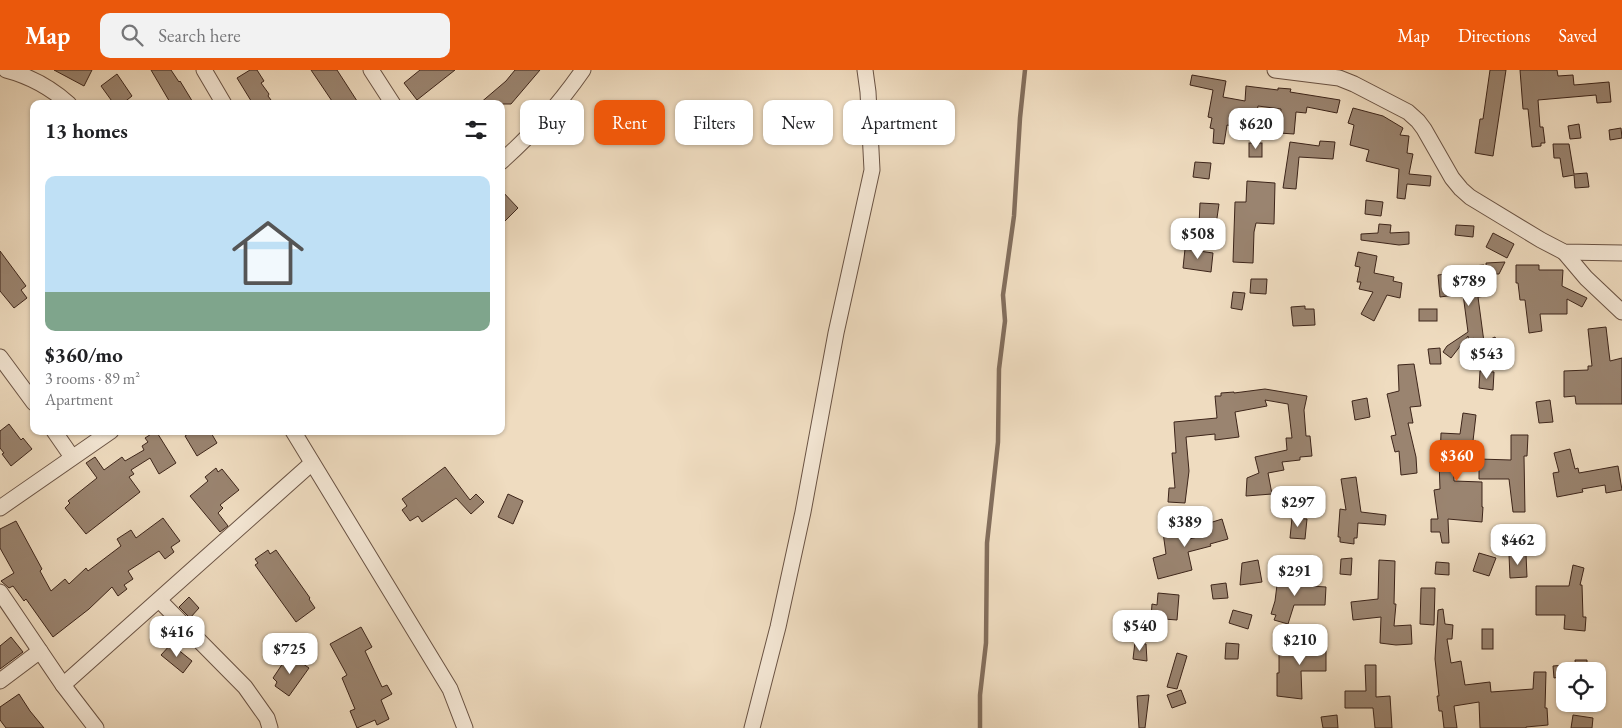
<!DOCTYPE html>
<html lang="en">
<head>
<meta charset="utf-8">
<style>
	:root { --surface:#fff; --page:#f2f2f2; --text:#202124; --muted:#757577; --line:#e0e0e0; --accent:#ea580c }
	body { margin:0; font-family:"EB Garamond",serif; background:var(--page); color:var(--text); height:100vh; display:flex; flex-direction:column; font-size:19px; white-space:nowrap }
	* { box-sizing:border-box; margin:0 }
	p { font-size:16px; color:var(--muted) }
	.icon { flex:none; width:28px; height:28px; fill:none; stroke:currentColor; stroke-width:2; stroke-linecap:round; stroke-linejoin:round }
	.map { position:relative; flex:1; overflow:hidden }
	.details { position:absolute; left:30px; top:30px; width:475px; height:335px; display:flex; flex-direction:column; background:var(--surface); border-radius:10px; box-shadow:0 1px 4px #0004 }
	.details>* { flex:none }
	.top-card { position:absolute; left:520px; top:30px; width:475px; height:45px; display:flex; gap:10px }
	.fabs { position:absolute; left:1556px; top:592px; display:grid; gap:10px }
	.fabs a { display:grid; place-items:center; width:50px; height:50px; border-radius:10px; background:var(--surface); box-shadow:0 1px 4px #0004; font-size:25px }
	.price { position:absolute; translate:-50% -42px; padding:0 11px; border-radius:10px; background:#fff; color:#222; font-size:16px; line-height:32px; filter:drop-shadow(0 1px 2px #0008) }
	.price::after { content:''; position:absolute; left:50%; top:30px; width:15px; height:11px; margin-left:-8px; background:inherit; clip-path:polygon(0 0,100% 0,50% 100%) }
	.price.current { background:var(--accent); color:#fff }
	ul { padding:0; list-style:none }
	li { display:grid; align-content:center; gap:10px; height:265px; padding:0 15px }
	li+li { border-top:1px solid var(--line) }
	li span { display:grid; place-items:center; height:155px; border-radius:10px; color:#555 }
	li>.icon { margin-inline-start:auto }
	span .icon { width:90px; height:90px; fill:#fffc; stroke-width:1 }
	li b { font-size:21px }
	h2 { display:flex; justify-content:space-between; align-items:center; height:60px; padding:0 15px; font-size:21px }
	.tag { padding:0 18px; border-radius:10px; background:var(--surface); box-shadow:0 1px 4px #0004; font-size:18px; line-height:45px }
	.tag.current { background:var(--accent); color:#fff }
	header { display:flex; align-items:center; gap:30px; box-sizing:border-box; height:70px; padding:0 25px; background:var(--accent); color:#fff }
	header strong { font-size:24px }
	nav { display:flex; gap:28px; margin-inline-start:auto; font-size:18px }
	.search { width:350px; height:45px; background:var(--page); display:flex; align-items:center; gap:12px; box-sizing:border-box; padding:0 18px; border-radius:10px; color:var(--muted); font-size:19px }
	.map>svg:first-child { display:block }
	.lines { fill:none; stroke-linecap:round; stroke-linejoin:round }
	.stream { stroke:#836e5c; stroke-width:4.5 }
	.building { fill:#9a8470; stroke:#3d251a }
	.street-casing { stroke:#6a5344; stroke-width:17 }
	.street { stroke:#f5e8d6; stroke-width:15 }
</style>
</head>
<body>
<header>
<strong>Map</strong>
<div class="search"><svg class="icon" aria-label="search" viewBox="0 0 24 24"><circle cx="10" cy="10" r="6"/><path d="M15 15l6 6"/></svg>Search here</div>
<nav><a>Map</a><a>Directions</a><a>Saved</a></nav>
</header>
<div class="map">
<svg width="1622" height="658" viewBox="0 0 1622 658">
	<rect width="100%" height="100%" fill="#efdcc0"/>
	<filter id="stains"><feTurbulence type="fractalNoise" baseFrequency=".004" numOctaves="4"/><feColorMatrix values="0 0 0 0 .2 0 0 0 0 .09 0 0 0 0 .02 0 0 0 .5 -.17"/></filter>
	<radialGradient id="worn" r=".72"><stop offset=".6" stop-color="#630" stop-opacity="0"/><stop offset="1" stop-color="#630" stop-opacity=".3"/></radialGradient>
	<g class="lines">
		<polyline class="stream" points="980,658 980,625 986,573 987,473 998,372 999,299 1005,251 1003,225 1014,146 1020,48 1025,0"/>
	</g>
	<g class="building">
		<polygon points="54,0 92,0 84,16"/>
		<polygon points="151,0 171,0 179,12 180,11 194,34 171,34"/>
		<polygon points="250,0 257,0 264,11 261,13 269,24 268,26 274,34 253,34 237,8"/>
		<polygon points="311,0 337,0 359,34 334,34"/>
		<polygon points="420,0 455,0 417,30 404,13"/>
		<polygon points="515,0 540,0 511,34 479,34 506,11"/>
		<polygon points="1490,0 1506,0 1493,86 1475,83 1480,49 1483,49"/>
		<polygon points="1520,0 1557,0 1558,6 1573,5 1574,15 1609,12 1611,32 1597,33 1596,25 1538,30 1540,57 1543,57 1545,73 1541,73 1541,76 1532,77 1528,39 1523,39"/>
		<polygon points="117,4 132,26 122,34 114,34 101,16"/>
		<polygon points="1192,5 1226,11 1223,27 1245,31 1246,16 1278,20 1278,18 1291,19 1290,22 1340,30 1337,43 1307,37 1306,43 1296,42 1294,64 1279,63 1281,39 1258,36 1254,60 1227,55 1224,74 1213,73 1214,59 1210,58 1212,48 1208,47 1213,20 1190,15"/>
		<polygon points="1353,38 1383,46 1403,58 1400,65 1409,66 1407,83 1413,84 1409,104 1431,106 1430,116 1407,114 1405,129 1397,128 1399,99 1366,91 1369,80 1350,75 1354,55 1348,53"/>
		<polygon points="1579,54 1581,68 1570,69 1568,56"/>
		<polygon points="1621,58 1622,68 1610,70 1609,60"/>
		<polygon points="1320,71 1335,72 1333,89 1299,87 1296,119 1283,118 1290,72 1319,76"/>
		<rect x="1249" y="73" width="13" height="14"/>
		<polygon points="1553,74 1569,74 1574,104 1587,103 1589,117 1575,118 1574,105 1563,107 1560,88 1554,88"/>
		<polygon points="1195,92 1211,93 1209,109 1193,107"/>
		<polygon points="1247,111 1275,113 1274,154 1256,153 1254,162 1253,193 1233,192 1235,132 1246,132"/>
		<polygon points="501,120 518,138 501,155"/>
		<polygon points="1366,130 1383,132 1381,146 1365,144"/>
		<polygon points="1200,133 1219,134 1216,155 1199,155"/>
		<polygon points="1379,154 1391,155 1390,163 1409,162 1409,174 1399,175 1361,170 1361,164 1378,163"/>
		<polygon points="1456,155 1474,156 1473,167 1455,165"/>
		<polygon points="1493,163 1514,174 1507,188 1486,177"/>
		<polygon points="1185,179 1213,183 1211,202 1183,198"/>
		<polygon points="0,181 26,216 21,220 27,228 14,238 0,221"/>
		<polygon points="1358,182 1377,186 1374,203 1394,207 1393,211 1402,213 1400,228 1387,225 1374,251 1361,244 1373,222 1359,219 1361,212 1357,212 1360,197 1355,196"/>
		<polygon points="1505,192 1499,204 1487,204 1486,193"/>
		<polygon points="1484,195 1486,226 1478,227 1484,272 1495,267 1501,279 1484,288 1474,268 1469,272 1468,266 1451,288 1443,282 1447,276 1468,262 1463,224 1440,227 1438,205 1471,201 1473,196"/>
		<polygon points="1516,195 1539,195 1539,200 1563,200 1562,216 1587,228 1582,237 1567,229 1567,244 1540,244 1542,261 1529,263 1525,230 1520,230 1518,213 1516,213"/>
		<polygon points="1251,209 1267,209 1266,224 1250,223"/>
		<polygon points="1233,222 1245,223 1242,240 1231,238"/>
		<polygon points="1305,236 1305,239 1314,239 1315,255 1293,256 1291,237"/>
		<rect x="1419" y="239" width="18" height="12"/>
		<polygon points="1606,257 1610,291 1622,288 1622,334 1576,334 1575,326 1564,327 1564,301 1588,300 1588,296 1592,296 1588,259"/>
		<polygon points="1440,278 1441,294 1430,294 1428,279"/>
		<polygon points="1414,294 1421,336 1410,337 1413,353 1408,353 1416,387 1417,403 1401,405 1399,381 1395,382 1391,366 1396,365 1387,324 1399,321 1398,295"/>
		<polygon points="1480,301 1494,302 1493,320 1479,318"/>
		<polygon points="1265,319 1307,326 1304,340 1306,366 1310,366 1312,386 1300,387 1300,390 1282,392 1284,400 1268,403 1272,424 1246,426 1247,408 1259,403 1255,387 1287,380 1286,368 1292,368 1288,334 1265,330 1267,336 1235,342 1239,367 1215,370 1215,364 1186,367 1189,401 1185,433 1168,432 1169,418 1175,418 1172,383 1176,383 1174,352 1217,348 1215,326 1221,326 1221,323 1234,322 1234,323"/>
		<polygon points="1367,328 1370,347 1355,350 1352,331"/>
		<polygon points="1550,330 1553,352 1539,353 1536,332"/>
		<polygon points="1463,343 1476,345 1473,371 1476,371 1475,386 1453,385 1454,411 1482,412 1482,437 1483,437 1482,452 1448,449 1449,473 1442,473 1440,462 1431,462 1431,449 1438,449 1434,420 1440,419 1439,391 1440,391 1441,363 1460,364"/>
		<polygon points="9,354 21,370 23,368 32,379 11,396 2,384 4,383 0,378 0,361"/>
		<polygon points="156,361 176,393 159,404 150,388 131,400 134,404 129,407 140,422 86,464 65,438 70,433 68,431 97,408 86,393 95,387 104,400 122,387 125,391 144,380 142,376 148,372 145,368"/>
		<polygon points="192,361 210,361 217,373 197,386 185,366"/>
		<polygon points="1511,365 1528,365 1527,386 1524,386 1525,442 1513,442 1509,409 1479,409 1479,389 1511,390"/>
		<polygon points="1570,379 1575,399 1578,398 1579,403 1618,396 1622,420 1606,423 1605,415 1582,419 1583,422 1557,427 1553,403 1559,402 1554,383"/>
		<polygon points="445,397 470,430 476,424 484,432 471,444 456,428 422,452 418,446 410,451 402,440 407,436 402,429"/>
		<polygon points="216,398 218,402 222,399 239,420 220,435 223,438 218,443 228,456 220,462 190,426 208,411 205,407"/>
		<polygon points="1356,407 1361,442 1386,445 1385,455 1358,453 1357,468 1354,468 1354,474 1340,472 1340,467 1338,467 1340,439 1346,440 1341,409"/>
		<polygon points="508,424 523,431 513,454 498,447"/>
		<polygon points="163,448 180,471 171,477 174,482 165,489 159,481 128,501 133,509 124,515 127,519 118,526 112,517 89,539 53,567 26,529 24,531 13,516 9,518 1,511 14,503 0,478 0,459 16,451 42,499 40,501 51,521 65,509 69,514 86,498 88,501 121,476 117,469 131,460 136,468"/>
		<polygon points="1292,448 1307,449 1305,469 1290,468"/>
		<polygon points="1222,449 1228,469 1210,474 1211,476 1188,482 1192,500 1158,509 1153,488 1166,484 1162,455 1178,453 1181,471 1206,465 1203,455"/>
		<polygon points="268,480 270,484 276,480 310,528 309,529 315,538 296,552 255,495 258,493 255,489"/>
		<polygon points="1479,483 1496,488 1489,506 1473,501"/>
		<polygon points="1526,484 1527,507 1510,508 1509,485"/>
		<polygon points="1352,488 1351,505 1340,504 1341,489"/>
		<polygon points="1258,490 1262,512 1240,515 1242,493"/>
		<polygon points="1379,490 1395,491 1394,534 1396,534 1394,556 1411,555 1412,574 1396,575 1380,573 1381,547 1353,550 1351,532 1378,529"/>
		<polygon points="1436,492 1449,493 1449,505 1435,504"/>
		<polygon points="1573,495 1584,498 1580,515 1582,515 1583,547 1586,547 1585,561 1564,559 1565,545 1536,545 1536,516 1569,516"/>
		<polygon points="1278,507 1311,512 1311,516 1326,517 1325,535 1294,535 1288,554 1274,550 1276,545 1271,544 1275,531"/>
		<polygon points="1226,513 1228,528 1213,529 1211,515"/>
		<polygon points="1421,518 1435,518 1434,555 1420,554"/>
		<polygon points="1158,523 1179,525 1177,550 1151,548 1152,534 1157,535"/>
		<polygon points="189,527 199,538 190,548 179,537"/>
		<polygon points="1443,539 1445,554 1453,555 1452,569 1447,569 1451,593 1461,591 1465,615 1490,612 1491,622 1533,619 1534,602 1546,602 1545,638 1547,638 1548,655 1526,657 1526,658 1480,658 1479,632 1454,636 1457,658 1444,658 1442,641 1439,641 1437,626 1439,626 1435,589 1438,540"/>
		<polygon points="1233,540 1252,545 1248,559 1229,553"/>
		<polygon points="361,557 372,577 365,581 382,617 387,615 392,624 381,630 389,649 377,655 375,650 357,658 350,641 355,639 342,608 347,605 330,574"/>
		<rect x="1482" y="559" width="11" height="20"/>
		<polygon points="1312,560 1324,561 1323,573 1326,573 1326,601 1301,601 1302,629 1277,626 1277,603 1279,603 1279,581 1311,578"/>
		<polygon points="11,567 23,582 0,599 0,576"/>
		<polygon points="1135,572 1146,574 1147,591 1133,589"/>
		<polygon points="1226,573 1239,574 1238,589 1225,589"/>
		<polygon points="171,574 192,591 183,603 161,585"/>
		<polygon points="1177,583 1187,586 1177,619 1167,617"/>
		<polygon points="289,584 309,598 289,626 275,616 277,612 273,608"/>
		<polygon points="1575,590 1587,590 1587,601 1576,601"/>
		<polygon points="1365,595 1376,595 1376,627 1390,626 1392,658 1375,658 1373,638 1345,638 1345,621 1366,621"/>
		<polygon points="1565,595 1565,606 1554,608 1553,596"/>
		<polygon points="1181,620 1186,633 1172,638 1167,625"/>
		<polygon points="19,624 30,641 44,658 6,658 0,650 0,637"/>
		<polygon points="1149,625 1145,658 1139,658 1137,626"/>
		<polygon points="1337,645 1338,658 1323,658 1321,647"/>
		<polygon points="1573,645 1593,648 1592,658 1571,658"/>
	</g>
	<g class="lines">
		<g class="street-casing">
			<g id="street">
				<path d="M6,0c23,6 45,18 63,34"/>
				<polyline points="204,0 224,34"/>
				<polyline points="371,0 393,34"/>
				<polyline points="1275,0 1339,8 1354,14 1408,42 1418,51 1424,59 1452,108 1461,119 1470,127 1541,170 1564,182 1622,183"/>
				<path d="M501,92c33,-30 57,-56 82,-92"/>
				<polyline points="1564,182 1586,208 1622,242"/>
				<polyline points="0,287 34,333"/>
				<polyline points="54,361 72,387"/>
				<polyline points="293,361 450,619 465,658"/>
				<polyline points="0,438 111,361"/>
				<polyline points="0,522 63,615"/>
				<polyline points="159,530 245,617 267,648 270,658"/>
				<polyline points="0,611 40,581"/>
				<polyline points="96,658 63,615 312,393"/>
				<polyline points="752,658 778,557 803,442 836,263 872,100 868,22 865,0"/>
			</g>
		</g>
		<use href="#street" class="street"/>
	</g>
	<rect width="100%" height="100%" filter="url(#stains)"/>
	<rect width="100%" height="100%" fill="url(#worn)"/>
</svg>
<div class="fabs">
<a><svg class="icon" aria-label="locate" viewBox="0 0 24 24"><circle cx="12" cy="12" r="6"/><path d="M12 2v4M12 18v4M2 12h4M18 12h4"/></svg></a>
</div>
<b class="price" style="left:1256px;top:80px">$620</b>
<b class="price" style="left:1198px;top:190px">$508</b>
<b class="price" style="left:1469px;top:237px">$789</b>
<b class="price" style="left:1487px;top:310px">$543</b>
<b class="price current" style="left:1457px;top:412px">$360</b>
<b class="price" style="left:1298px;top:458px">$297</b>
<b class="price" style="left:1185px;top:478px">$389</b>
<b class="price" style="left:1518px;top:496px">$462</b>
<b class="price" style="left:1295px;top:527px">$291</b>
<b class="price" style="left:1140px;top:582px">$540</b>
<b class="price" style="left:177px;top:588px">$416</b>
<b class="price" style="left:1300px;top:596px">$210</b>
<b class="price" style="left:290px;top:605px">$725</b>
<div class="top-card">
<a class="tag">Buy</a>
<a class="tag current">Rent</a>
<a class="tag">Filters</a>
<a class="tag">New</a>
<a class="tag">Apartment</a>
</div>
<section class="details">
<h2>13 homes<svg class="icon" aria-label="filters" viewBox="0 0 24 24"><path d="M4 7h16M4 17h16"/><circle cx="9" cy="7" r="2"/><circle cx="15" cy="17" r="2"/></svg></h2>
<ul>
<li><span style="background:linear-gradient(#bfe0f5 75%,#7fa58c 0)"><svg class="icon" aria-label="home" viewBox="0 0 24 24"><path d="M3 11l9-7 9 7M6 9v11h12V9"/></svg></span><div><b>$360/mo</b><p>3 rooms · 89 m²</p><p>Apartment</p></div></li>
</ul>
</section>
</div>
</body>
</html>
